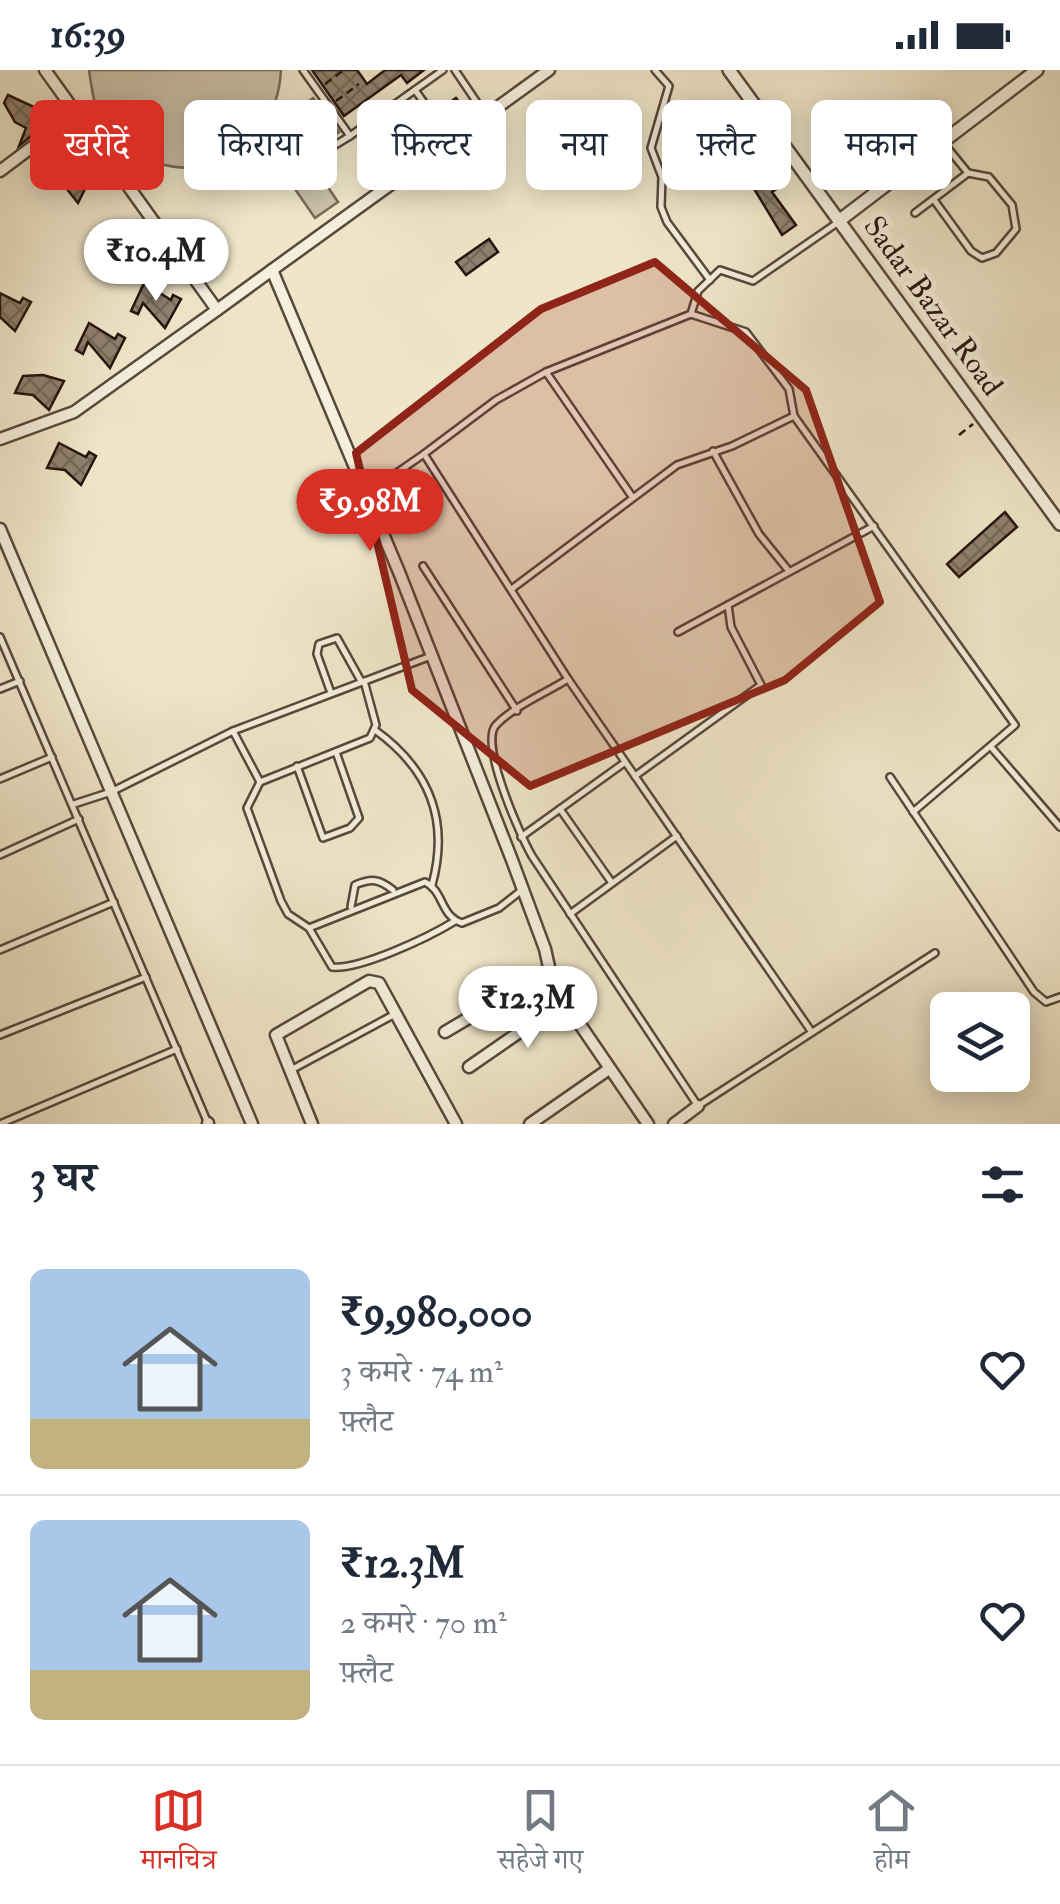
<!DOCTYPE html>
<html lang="hi">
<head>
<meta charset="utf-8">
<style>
	:root { --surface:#fff; --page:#f6f6f7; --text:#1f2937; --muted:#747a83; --line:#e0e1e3; --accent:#d93025 }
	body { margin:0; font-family:"IM FELL Double Pica","Noto Serif Devanagari",serif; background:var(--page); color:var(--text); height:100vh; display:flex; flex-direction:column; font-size:38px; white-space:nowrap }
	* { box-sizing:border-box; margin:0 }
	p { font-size:32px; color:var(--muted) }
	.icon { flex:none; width:55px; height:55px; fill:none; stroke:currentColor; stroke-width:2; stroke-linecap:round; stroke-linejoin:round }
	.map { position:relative; height:1054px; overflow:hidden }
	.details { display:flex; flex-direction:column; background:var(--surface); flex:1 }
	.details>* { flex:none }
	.top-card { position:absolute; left:30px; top:30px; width:1000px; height:90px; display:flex; gap:20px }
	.buttons { position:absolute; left:930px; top:922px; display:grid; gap:20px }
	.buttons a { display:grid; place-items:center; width:100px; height:100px; border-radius:15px; background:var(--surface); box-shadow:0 5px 25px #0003; font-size:50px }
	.price { position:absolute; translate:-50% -85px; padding:0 22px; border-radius:35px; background:#fff; color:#222; font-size:32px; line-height:65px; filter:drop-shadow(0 2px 5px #0008) }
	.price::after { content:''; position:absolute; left:50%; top:60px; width:30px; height:22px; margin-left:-15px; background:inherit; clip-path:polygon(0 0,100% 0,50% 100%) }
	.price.current { background:var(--accent); color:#fff }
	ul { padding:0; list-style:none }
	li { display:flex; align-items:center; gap:30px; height:250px; padding:0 30px }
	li+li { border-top:2px solid var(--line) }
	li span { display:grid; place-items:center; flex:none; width:280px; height:200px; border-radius:15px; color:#555 }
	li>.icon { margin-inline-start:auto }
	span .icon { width:120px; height:120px; fill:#fffc; stroke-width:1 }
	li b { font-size:42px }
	h2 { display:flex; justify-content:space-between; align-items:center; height:120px; padding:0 30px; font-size:42px }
	.pill { padding:0 35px; border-radius:15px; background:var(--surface); box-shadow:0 5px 25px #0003; font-size:35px; line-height:90px }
	.pill.current { background:var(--accent); color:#fff }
	.status { display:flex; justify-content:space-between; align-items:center; height:70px; padding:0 50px; background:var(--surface); direction:ltr }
	.status svg { height:28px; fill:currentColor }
	.dock { display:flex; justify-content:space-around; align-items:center; height:140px; border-top:2px solid var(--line); background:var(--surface); font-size:28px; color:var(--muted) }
	.dock a { display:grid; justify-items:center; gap:5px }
	.dock .current { color:var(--accent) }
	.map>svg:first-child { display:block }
	.green { fill:#ccc2a9; stroke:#786b5a; stroke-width:2.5 }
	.park { fill:url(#park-tufts); stroke:#786b5a; stroke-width:2.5 }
	.building { fill:url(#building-cross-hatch); stroke:#24140c; stroke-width:2.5 }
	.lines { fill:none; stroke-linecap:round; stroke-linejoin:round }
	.service-casing { stroke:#57483b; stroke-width:10 }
	.minor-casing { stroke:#57483b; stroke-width:15 }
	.tertiary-casing { stroke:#57483b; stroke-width:16 }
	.path { stroke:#24140c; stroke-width:2.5; stroke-dasharray:8 5; stroke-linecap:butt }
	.service { stroke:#f5efdc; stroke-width:5 }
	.minor { stroke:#f5efdc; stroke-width:10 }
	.tertiary { stroke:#f5efdc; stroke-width:11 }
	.marked { fill:#8f2418; fill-opacity:0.2; stroke:#8f2418; stroke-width:8; stroke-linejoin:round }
	.labels { text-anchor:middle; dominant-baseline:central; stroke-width:10; stroke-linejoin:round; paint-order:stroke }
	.street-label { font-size:30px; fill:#24140c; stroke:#f5efdc }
</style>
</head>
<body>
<div class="status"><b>16:39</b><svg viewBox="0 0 49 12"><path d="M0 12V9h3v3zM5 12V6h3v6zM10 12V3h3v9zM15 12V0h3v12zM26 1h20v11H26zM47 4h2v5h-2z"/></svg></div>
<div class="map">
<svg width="1060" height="1054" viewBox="0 0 1060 1054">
	<defs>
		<pattern id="park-tufts" width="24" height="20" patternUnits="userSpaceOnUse" patternTransform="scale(2.5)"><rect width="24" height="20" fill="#ccc2a9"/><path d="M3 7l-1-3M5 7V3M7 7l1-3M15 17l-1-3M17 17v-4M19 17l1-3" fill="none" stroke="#afa690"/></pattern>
		<pattern id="building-cross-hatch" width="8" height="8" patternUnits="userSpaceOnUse" patternTransform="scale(2.5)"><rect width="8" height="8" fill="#8e816e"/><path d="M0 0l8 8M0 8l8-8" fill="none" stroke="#746859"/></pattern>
	</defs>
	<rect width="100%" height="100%" fill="#efe6c9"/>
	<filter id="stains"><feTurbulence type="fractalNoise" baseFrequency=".002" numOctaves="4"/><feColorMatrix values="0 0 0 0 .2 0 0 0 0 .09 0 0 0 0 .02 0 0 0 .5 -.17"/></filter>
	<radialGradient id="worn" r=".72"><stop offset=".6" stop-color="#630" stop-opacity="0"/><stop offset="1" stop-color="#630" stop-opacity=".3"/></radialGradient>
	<g class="green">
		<path d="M89,0h192c-5,97 -112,131 -173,59 -14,-16 -16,-39 -19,-59z"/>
		<polygon points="313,28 339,62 322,75 297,41"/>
		<polygon points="311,92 338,132 315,148 288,109"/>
	</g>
	<polygon class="park" points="408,34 427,61 415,70 418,75 387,95 365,63"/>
	<g class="building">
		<polygon points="312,0 357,0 367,14 385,0 424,0 407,13 401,5 344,46"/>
		<polygon points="8,25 36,38 38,33 46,37 30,67 19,76 26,58 15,52 4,33"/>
		<polygon points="456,28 470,46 456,57 442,38"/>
		<polygon points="480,69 492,84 468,102 457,88"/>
		<polygon points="55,90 83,104 86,99 93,103 78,133 51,99"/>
		<polygon points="769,99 781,116 772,122 796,155 782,165 750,112"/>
		<polygon points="102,154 130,167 133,163 140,167 127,191 100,177 98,182 91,179"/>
		<polygon points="489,169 498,182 466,205 456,192"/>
		<polygon points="144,213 171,230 173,225 181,229 165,258 143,233 138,244 131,241"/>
		<polygon points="0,223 20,233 23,228 31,232 15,261 0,247"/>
		<polygon points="89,253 115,269 118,264 125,268 110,298 88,272 83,284 76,280"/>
		<polygon points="43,305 64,311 49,340 33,325 15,323 23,306"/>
		<polygon points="59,373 86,387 89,382 96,386 81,415 65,400 47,398"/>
		<polygon points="1005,442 1017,457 959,507 947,494"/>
	</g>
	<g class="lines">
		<g class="service-casing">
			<g id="service">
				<polyline points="303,0 350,66"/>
				<polyline points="455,0 484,43"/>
				<polyline points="655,0 669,16 651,78 662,107 661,137 667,152 710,210"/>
				<polyline points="415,20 437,51 428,58"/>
				<polyline points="279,109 350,66 443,0"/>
				<polyline points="934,130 971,181 982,188 996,183 1016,159 1012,135 989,107 968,103 942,71"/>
				<polyline points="915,143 968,103"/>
				<polyline points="691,244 746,262 789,319 794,346"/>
				<polyline points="546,302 691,244 698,221 720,200 753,211 837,153"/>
				<polyline points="713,381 759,464 788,500"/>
				<polyline points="424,384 496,330 546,302 631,425"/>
				<polyline points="369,422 424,384 568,609 811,961"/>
				<polyline points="423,496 517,641"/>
				<polyline points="513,518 677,395 732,376 794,346 1015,655 913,742"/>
				<polyline points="678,562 874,456"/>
				<polyline points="0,567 207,1051"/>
				<path d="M568,609c-22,14 -54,27 -72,46 -17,18 24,110 36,131l166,250 237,-153"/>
				<polyline points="0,619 20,611"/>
				<polyline points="331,623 317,584 319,574 337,568 361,611"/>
				<path d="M375,660c54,39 75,89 57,155"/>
				<polyline points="233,661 260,712 370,668 376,655 364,611"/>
				<polyline points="991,677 1060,757"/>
				<polyline points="297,696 323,768 350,758 359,748 336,682"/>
				<polyline points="635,706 761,615 731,557 728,535"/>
				<polyline points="890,707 1034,922 1046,932 1060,927"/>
				<polyline points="0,709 52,687"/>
				<path d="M260,712l-13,26 34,93 7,13 21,14 23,39c28,3 97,-30 123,-46"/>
				<polyline points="74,734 111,722 233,661 431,586"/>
				<polyline points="560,739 612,813"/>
				<polyline points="521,767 624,693"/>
				<polyline points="0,785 79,749"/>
				<path d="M351,837l4,-22c17,-7 24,-6 38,5"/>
				<polyline points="570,844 677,766"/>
				<path d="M309,858l116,-46c19,9 15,34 37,41l37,-15 23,-18"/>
				<polyline points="0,880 114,832"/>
				<polyline points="0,965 146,907"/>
				<polyline points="291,1000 395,944"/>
				<polyline points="0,1054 177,979"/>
			</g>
		</g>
		<g class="minor-casing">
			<g id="minor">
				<polyline points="45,0 217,240 272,200 399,502 512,790 545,879 553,915 648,1054"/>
				<polyline points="0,101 76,44"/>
				<polyline points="272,200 549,0"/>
				<polyline points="0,369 74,342 217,240"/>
				<polyline points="0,459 252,1054"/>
				<polyline points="445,962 548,901"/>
				<polyline points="469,997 563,932"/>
				<polyline points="208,1053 208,1054"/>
				<polyline points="312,1054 276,965 369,911 379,913 456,1054"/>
				<polyline points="530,1054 609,999"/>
				<polyline points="674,1054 698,1036"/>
			</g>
		</g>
		<g class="tertiary-casing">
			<g id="tertiary">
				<polyline points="729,0 1060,454"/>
				<polyline points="840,150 1037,0"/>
			</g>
		</g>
		<g class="path">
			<polyline points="325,14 344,0"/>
			<polyline points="336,31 359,14"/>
			<polyline points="364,31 372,42"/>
			<polyline points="959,365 973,354"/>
		</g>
		<use href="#service" class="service"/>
		<use href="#minor" class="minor"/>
		<use href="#tertiary" class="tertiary"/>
	</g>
	<path class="marked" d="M655,192l151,128 74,212 -95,78 -255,106 -118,-96 -56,-237 185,-144z"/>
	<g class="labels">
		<g class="street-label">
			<text transform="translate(933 236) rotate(54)">Sadar Bazar Road</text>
		</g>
	</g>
	<rect width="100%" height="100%" filter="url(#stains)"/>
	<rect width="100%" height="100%" fill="url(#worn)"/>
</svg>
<div class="buttons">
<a><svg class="icon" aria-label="layers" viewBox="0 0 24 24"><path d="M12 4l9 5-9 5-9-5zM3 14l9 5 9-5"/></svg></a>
</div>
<b class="price" style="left:156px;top:234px">₹10.4M</b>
<b class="price current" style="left:370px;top:484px">₹9.98M</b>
<b class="price" style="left:528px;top:981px">₹12.3M</b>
<div class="top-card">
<a class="pill current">खरीदें</a>
<a class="pill">किराया</a>
<a class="pill">फ़िल्टर</a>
<a class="pill">नया</a>
<a class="pill">फ़्लैट</a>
<a class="pill">मकान</a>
</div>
</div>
<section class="details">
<h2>3 घर<svg class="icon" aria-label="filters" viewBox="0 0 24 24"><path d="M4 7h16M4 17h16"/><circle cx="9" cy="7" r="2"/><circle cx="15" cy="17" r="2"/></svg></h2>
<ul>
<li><span style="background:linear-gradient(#a9c7e8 75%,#c2b280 0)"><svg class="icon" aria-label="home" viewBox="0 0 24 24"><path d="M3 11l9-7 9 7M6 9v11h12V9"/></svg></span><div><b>₹9,980,000</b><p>3 कमरे · 74 m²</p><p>फ़्लैट</p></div><svg class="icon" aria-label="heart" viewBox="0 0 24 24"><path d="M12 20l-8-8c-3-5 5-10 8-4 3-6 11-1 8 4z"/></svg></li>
<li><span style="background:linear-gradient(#a9c7e8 75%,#c2b280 0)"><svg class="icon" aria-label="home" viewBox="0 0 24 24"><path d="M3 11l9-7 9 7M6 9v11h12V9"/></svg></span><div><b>₹12.3M</b><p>2 कमरे · 70 m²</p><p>फ़्लैट</p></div><svg class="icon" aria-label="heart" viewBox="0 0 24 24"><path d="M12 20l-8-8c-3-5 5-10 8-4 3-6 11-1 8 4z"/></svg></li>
</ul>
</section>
<nav class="dock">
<a class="current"><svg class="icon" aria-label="map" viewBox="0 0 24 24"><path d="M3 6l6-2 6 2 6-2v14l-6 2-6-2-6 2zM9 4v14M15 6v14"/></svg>मानचित्र</a>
<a><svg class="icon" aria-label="saved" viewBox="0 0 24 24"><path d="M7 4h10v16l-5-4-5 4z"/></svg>सहेजे गए</a>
<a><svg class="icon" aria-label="home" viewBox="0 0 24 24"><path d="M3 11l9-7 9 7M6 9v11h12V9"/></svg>होम</a>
</nav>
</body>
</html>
